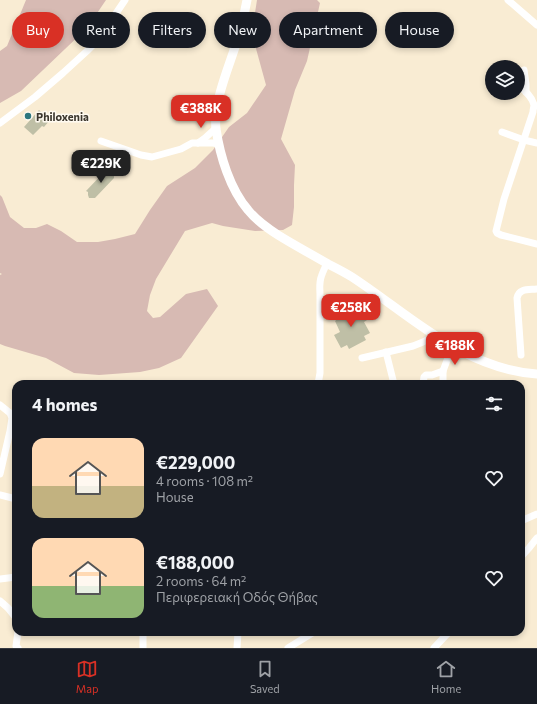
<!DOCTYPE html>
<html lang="en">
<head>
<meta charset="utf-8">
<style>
	:root { --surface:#171b24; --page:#20242c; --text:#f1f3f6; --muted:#9ea1a6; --line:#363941; --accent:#d93025 }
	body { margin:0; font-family:Commissioner,sans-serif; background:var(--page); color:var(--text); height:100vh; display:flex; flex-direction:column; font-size:15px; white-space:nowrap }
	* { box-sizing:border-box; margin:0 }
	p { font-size:13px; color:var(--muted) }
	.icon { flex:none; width:22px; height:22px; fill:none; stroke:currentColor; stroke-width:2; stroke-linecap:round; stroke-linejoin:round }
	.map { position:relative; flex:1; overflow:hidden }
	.drawer { position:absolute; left:12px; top:380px; width:513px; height:256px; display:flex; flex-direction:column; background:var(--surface); border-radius:12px; box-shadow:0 2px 6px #0003 }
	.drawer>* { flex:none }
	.hud { position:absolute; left:12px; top:12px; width:513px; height:36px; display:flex; gap:8px }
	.controls { position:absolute; left:485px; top:60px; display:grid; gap:8px }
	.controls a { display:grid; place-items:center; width:40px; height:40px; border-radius:50%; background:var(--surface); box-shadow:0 2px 6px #0003; font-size:20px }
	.price { position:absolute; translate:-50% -34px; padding:0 9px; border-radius:8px; background:var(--accent); color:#fff; font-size:13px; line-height:26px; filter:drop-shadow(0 1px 2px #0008) }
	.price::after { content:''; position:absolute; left:50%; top:24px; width:12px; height:9px; margin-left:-6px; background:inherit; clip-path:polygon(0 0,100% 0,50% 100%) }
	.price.active { background:#222; color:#fff }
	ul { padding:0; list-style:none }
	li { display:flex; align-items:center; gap:12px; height:100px; padding:0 20px }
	li span { display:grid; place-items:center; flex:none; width:112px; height:80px; border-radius:12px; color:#555 }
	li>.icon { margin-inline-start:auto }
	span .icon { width:48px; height:48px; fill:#fffc; stroke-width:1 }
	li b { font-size:17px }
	h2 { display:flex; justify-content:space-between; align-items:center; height:48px; padding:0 20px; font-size:17px }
	.pill { padding:0 14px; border-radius:18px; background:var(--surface); box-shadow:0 2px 6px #0003; font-size:14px; line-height:36px }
	.pill.active { background:var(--accent); color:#fff }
	.dock { display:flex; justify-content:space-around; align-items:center; height:56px; border-top:1px solid var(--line); background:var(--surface); font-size:11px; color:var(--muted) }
	.dock a { display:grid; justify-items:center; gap:2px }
	.dock .active { color:var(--accent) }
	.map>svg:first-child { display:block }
	.green { fill:#d7bab3 }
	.building { fill:#bfbfa6 }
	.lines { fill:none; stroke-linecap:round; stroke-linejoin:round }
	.minor { stroke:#fff; stroke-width:7 }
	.major { stroke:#fff; stroke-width:9 }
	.poi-dot { fill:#2e777e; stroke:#fffaf0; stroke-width:1.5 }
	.labels { text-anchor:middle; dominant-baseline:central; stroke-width:3; stroke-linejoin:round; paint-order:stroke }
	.poi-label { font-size:11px; font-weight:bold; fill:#3c372e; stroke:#fffaf0; text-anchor:start }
</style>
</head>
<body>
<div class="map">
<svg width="537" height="648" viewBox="0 0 537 648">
	<rect width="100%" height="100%" fill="#f9ecd3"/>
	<g class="green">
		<polygon points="26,0 106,0 87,28 21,91 0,103 0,51 7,46"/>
		<polygon points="257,0 317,0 320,3 307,61 295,90 281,139 295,165 294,185 294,207 292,225 283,230 255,231 223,226 212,223 185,231 156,279 150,295 147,311 153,318 160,317 186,294 207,289 218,306 181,358 159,368 140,372 99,375 74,373 46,358 5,346 0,344 0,275 2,274 0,273 0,195 2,197 10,217 24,228 36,228 47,224 61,231 77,242 98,242 115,239 135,234 150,210 167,186 195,168 213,150 229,127 247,113 266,85 255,45 254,19"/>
	</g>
	<g class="building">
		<polygon points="39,110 50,120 44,127 42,126 33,135 24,127"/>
		<polygon points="107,169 108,170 113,171 114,172 114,178 95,198 89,198 88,195 88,192 86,191"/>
		<polygon points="353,307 355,311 361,309 367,320 364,322 370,333 364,336 366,340 349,349 347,345 341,348 334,335 340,332 335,321 339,318 337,315"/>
	</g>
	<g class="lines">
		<g class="minor">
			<polyline points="508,0 537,25"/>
			<polyline points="524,70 526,84 526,92"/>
			<path d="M518,85c6,5 14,11 16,20 0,2 -1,4 -1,7l-29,87 -8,32 1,2 4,2 36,9"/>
			<polyline points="0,123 35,97 63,73 87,51 98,40 125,0"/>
			<polyline points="502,132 524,140 537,143"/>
			<polyline points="101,141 141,155 152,157 181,149 192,143 213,143 219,144"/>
			<polyline points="198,143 205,138 216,128"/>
			<polyline points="386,352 394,384"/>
			<path d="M521,355l-4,-57c2,-10 12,-8 20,-9"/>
			<polyline points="362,358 413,346 423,342 434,336"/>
			<path d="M318,384l2,-11v-79c-1,-15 1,-18 7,-31"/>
			<polyline points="423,384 424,377 426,375 432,375 443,371"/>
			<polyline points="443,384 443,371 452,347"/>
			<polyline points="0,405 10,413 12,418 10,431 0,474"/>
			<polyline points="0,495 16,499"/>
			<polyline points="521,521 537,514"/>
			<polyline points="521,557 529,548 537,538"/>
			<polyline points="0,579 16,577"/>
			<polyline points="0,601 8,608 16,618"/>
			<polyline points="18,632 16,646 18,648"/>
			<polyline points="143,648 143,632"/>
			<polyline points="237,648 238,632"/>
			<polyline points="288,648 314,632"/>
			<polyline points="434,648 449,632"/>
		</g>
		<path class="major" d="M247,0c-3,14 -5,28 -10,41 -8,26 -24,61 -21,88 4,27 14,60 32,81 8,10 19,18 30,25 16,10 33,19 50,29 8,4 16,8 24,13 58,38 111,92 185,97"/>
	</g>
	<circle class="poi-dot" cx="28" cy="116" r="4"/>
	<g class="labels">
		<g class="poi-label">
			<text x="36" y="116">Philoxenia</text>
		</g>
	</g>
</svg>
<div class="controls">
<a><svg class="icon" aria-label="layers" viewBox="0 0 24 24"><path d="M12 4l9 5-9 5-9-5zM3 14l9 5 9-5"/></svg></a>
</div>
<b class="price" style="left:201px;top:129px">€388K</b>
<b class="price active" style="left:101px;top:184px">€229K</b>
<b class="price" style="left:351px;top:328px">€258K</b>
<b class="price" style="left:455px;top:366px">€188K</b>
<div class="hud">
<a class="pill active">Buy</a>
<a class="pill">Rent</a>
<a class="pill">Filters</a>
<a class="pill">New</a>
<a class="pill">Apartment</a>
<a class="pill">House</a>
</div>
<section class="drawer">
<h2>4 homes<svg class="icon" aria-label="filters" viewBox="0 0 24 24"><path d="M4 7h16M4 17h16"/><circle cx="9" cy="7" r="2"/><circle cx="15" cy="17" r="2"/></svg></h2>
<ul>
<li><span style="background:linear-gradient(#ffd9b3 60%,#c2b280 0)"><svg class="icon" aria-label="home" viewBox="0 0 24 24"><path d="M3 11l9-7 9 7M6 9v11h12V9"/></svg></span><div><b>€229,000</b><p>4 rooms · 108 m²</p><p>House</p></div><svg class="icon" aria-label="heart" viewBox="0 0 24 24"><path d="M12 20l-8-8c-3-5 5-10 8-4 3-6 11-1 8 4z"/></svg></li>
<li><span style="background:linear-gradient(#ffd9b3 60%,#8fb573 0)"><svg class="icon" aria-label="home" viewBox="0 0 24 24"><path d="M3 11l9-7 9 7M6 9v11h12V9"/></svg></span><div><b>€188,000</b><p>2 rooms · 64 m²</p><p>Περιφερειακή Οδός Θήβας</p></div><svg class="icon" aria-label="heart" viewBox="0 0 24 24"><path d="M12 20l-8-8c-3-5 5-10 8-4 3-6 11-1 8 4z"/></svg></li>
</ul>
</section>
</div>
<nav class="dock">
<a class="active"><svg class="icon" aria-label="map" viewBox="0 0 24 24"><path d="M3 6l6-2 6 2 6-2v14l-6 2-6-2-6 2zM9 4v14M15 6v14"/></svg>Map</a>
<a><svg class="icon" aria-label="saved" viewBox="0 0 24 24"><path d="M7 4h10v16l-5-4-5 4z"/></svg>Saved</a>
<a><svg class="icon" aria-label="home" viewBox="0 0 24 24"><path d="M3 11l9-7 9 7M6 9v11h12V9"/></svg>Home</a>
</nav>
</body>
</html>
